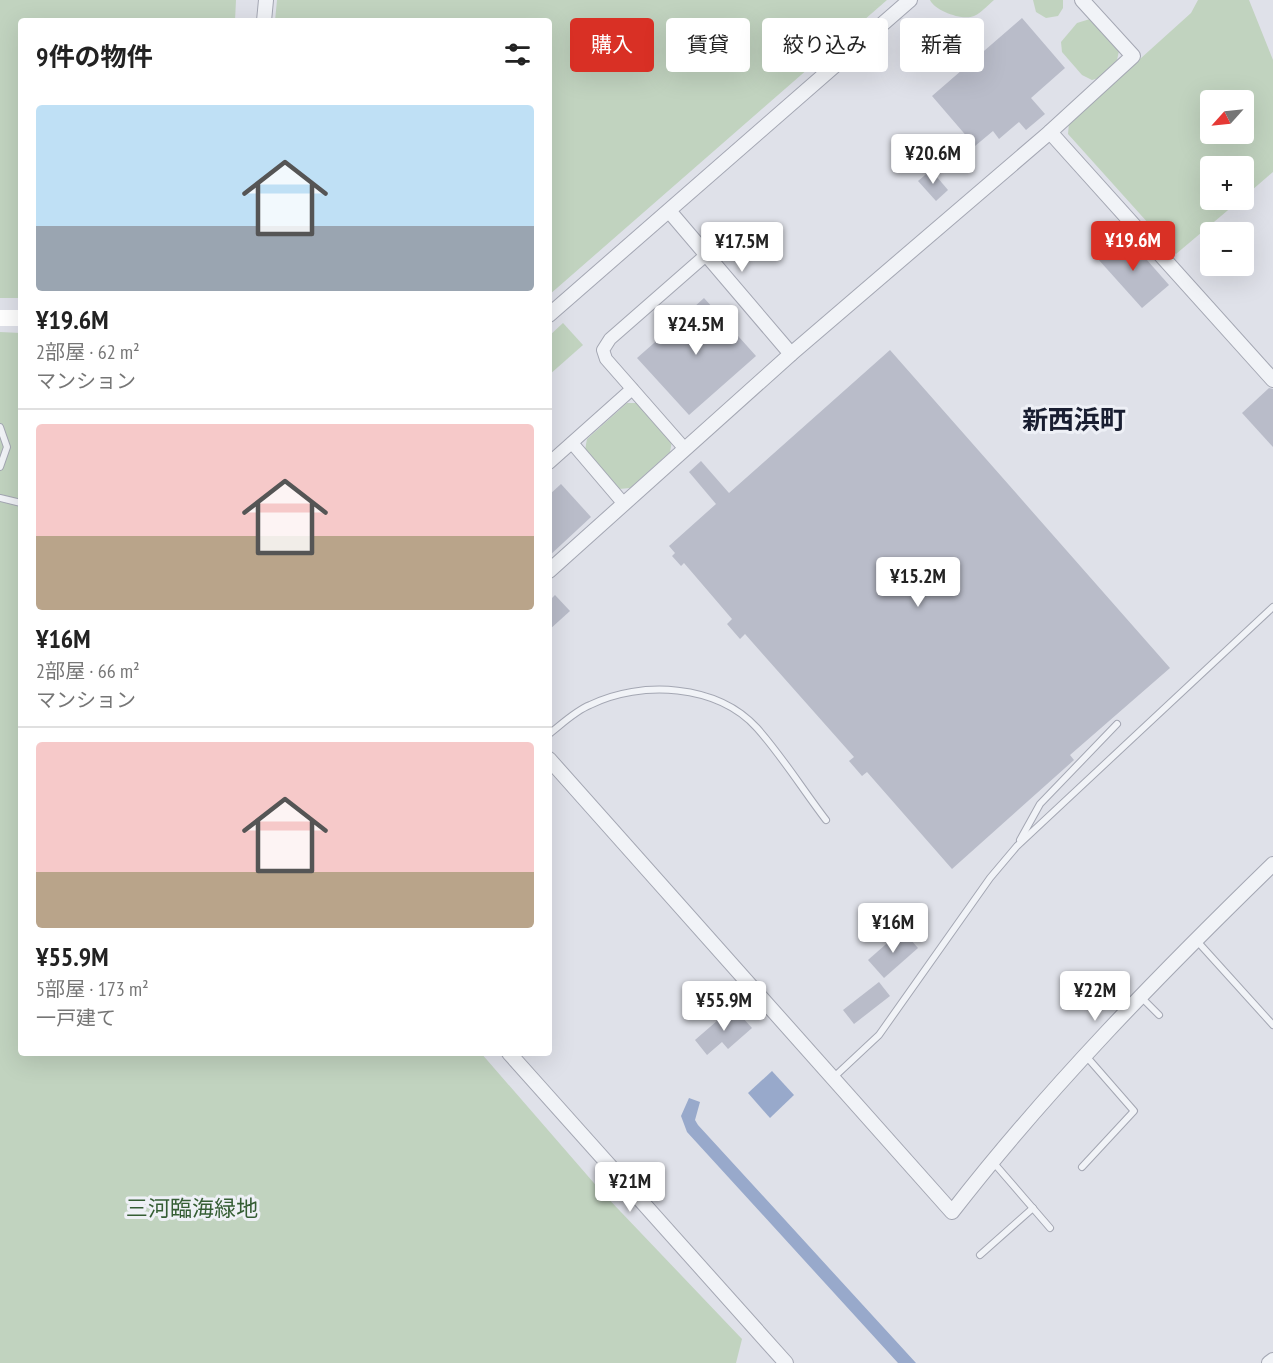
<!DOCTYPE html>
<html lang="ja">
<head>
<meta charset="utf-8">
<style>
	:root { --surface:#fff; --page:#f2f2f2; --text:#222; --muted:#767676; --line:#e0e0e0; --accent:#d93025 }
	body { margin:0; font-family:"PT Sans Narrow","Noto Sans JP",sans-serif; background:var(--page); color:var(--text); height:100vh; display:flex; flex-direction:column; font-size:22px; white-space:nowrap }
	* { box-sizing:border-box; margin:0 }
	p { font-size:20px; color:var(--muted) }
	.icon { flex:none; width:33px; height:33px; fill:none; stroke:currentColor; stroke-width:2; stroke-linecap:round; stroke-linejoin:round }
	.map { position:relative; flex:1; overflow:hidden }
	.drawer { position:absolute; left:18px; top:18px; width:534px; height:1038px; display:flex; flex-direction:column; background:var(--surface); border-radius:6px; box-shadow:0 6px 24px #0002 }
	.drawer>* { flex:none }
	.banner { position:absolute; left:570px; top:18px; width:570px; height:54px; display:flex; gap:12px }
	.needle { width:39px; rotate:243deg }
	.buttons { position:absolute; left:1200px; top:90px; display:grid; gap:12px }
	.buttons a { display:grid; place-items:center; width:54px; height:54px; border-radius:6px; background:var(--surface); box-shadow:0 6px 24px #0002; font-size:30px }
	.price { position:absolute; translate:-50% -51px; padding:0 14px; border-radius:6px; background:#fff; color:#222; font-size:20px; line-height:39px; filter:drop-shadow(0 2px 3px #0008) }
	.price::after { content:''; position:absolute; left:50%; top:36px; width:18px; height:14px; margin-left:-9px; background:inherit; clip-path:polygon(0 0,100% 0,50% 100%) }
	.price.on { background:var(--accent); color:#fff }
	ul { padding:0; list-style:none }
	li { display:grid; align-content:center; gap:12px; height:318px; padding:0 18px }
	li+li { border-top:2px solid var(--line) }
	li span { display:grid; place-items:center; height:186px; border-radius:6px; color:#555 }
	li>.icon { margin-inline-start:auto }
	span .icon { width:108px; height:108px; fill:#fffc; stroke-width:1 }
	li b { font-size:26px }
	h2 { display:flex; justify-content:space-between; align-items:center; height:72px; padding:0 18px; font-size:26px }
	.pill { padding:0 21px; border-radius:6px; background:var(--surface); box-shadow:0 6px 24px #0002; font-size:21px; line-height:54px }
	.pill.on { background:var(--accent); color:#fff }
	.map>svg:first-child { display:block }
	.green { fill:#c1d3bf; fill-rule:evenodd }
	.water { fill:#98a9cb }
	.building { fill:#b9bcc9 }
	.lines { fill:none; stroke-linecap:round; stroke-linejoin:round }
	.service-casing { stroke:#a4a7b3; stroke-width:8 }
	.minor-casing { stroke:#a4a7b3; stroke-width:14 }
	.tertiary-casing { stroke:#a4a7b3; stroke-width:16 }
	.service { stroke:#f1f3f7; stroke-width:6 }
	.minor { stroke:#f1f3f7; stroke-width:12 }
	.tertiary { stroke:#f1f3f7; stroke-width:14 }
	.secondary { stroke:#fff; stroke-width:16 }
	.labels { text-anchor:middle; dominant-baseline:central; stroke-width:6; stroke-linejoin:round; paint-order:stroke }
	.park-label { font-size:22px; fill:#355d34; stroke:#eef0f6 }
	.quarter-label { font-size:26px; font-weight:bold; fill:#191e31; stroke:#eef0f6 }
</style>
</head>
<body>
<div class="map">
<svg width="1273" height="1363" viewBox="0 0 1273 1363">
	<rect width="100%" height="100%" fill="#dfe1e9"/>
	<g class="green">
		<polygon points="0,0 236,0 235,21 21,21 21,298 0,298"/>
		<polygon points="277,0 887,0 549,295 549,21 275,21"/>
		<path d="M930,0h64c-6,5 -13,13 -20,16 -11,5 -39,-5 -44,-16z"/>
		<polygon points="1033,0 1063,0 1063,8 1058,16 1046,18 1036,12"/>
		<path d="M1198,0h51l24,60v112l-29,25v-31h-34v34h30l-64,54 -108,-120 1,-11 122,-110zM1210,100h34v34h-34z"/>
		<polygon points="1090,19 1119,51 1117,60 1099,78 1092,80 1082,75 1062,52 1061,42 1077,23"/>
		<polygon points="563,323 583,345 549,375 549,336"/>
		<polygon points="0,332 21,333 21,1053 481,1053 600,1190 742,1339 736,1363 0,1363"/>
		<polygon points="627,403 637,403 672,441 670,452 630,488 619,489 585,450 587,439"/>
	</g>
	<g class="water">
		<polygon points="772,1071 794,1095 770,1118 748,1093"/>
		<polygon points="689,1098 700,1102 695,1120 698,1125 916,1363 898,1363 687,1132 681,1116"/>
	</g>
	<g class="building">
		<polygon points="1022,18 1065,68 1031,98 1045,114 1026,130 1019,122 999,139 993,131 975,146 932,96"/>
		<polygon points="931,170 948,190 936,201 918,181"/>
		<polygon points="1125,235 1169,285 1142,308 1098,259"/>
		<polygon points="704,298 756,356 689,415 637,358 662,336 656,329 676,311 682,318"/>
		<polygon points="890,350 1170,668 1070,755 1074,760 952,869 867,772 862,776 849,761 854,757 745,634 740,639 727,624 732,619 684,563 681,566 672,556 675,553 669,546 716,504 689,472 701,461 729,493"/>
		<polygon points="1269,388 1273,389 1273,447 1242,413"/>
		<polygon points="561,484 591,517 549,556 549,495"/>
		<polygon points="555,595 570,611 549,630 549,601"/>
		<polygon points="902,930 918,948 884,978 868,960"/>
		<polygon points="879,982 890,996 854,1024 843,1010"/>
		<polygon points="733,1007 752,1028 728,1049 722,1042 707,1055 695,1040"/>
	</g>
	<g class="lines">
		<g class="service-casing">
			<g id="service">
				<polyline points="0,427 7,447 0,467"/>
				<polyline points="0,498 21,503"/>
				<path d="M549,734c13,-10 26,-23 41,-29 51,-25 127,-21 167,23 25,28 46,62 69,92"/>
				<polyline points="1020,840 1040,804 1117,724"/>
				<polyline points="1197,941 1273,1025"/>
				<polyline points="1141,997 1159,1015"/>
				<polyline points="833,1078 879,1035 990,878 1017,846 1273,607"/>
				<polyline points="993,1162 1050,1228"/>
				<polyline points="1082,1167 1134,1111 1086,1056"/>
				<polyline points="980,1255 1033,1208"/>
			</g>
		</g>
		<g class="minor-casing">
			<g id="minor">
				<polyline points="572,443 624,504"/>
				<polyline points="685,449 606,359 603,350 610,339 706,255"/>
				<polyline points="549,463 632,389"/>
			</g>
		</g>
		<g class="tertiary-casing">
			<g id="tertiary">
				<polyline points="264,21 266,0"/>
				<polyline points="1050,132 1273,380"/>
				<polyline points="670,212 791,354"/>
				<polyline points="549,315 910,0"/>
				<polyline points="549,571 791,354 1050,132 1133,56 1082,0"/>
				<path d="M549,759l403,453c97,-125 208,-238 321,-348"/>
				<polyline points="509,1053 786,1363"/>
				<polyline points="1269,1363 1273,1360"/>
			</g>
		</g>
		<use href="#service" class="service"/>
		<use href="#minor" class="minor"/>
		<use href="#tertiary" class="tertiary"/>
		<polyline class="secondary" points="0,318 21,318"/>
	</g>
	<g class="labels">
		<g class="park-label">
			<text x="192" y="1208">三河臨海緑地</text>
		</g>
		<g class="quarter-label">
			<text x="1074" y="419">新西浜町</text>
		</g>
	</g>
</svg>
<div class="buttons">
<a><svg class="needle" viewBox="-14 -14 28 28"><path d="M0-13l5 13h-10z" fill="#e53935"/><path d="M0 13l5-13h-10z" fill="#767676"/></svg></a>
<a>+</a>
<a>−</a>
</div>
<b class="price" style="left:933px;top:185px">¥20.6M</b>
<b class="price on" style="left:1133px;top:272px">¥19.6M</b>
<b class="price" style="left:742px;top:273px">¥17.5M</b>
<b class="price" style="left:696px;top:356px">¥24.5M</b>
<b class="price" style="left:918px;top:608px">¥15.2M</b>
<b class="price" style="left:893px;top:954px">¥16M</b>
<b class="price" style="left:1095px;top:1022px">¥22M</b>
<b class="price" style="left:724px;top:1032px">¥55.9M</b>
<b class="price" style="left:630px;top:1213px">¥21M</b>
<div class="banner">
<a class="pill on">購入</a>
<a class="pill">賃貸</a>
<a class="pill">絞り込み</a>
<a class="pill">新着</a>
</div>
<section class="drawer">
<h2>9件の物件<svg class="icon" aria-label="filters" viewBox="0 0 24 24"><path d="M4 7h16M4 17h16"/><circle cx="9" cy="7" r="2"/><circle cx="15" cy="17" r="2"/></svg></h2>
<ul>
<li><span style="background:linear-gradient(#bfe0f5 65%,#9aa5b1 0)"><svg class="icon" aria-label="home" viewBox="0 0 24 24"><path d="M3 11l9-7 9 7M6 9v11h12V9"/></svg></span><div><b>¥19.6M</b><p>2部屋 · 62 m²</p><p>マンション</p></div></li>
<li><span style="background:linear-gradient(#f6c9c9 60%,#b9a48a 0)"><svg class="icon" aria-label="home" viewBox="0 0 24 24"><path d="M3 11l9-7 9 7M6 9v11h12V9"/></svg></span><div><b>¥16M</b><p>2部屋 · 66 m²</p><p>マンション</p></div></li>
<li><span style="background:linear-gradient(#f6c9c9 70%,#b9a48a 0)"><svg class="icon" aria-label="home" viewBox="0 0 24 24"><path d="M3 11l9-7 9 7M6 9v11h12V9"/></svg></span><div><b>¥55.9M</b><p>5部屋 · 173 m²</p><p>一戸建て</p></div></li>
</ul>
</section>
</div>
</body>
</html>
